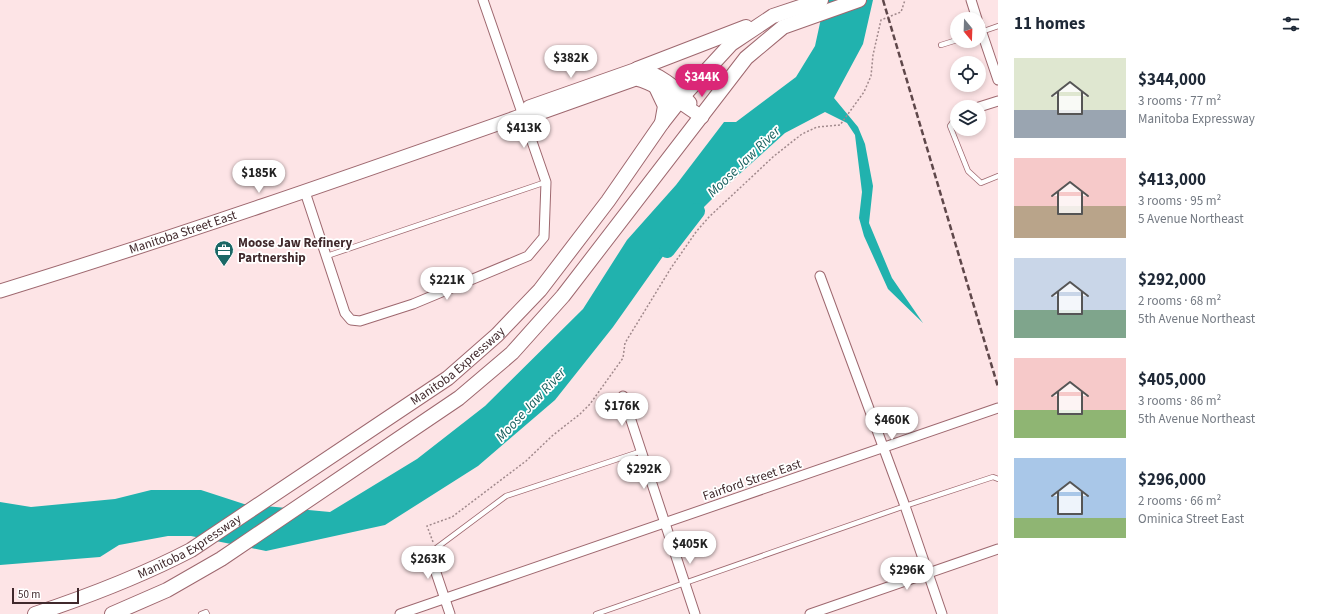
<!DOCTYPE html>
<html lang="en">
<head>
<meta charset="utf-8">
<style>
	:root { --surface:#fff; --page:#f6f6f7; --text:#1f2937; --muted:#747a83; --accent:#db2777 }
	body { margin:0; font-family:"Source Sans 3",sans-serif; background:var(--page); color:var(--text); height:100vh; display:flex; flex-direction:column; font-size:15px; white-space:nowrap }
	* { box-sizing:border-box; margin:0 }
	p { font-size:13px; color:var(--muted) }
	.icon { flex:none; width:22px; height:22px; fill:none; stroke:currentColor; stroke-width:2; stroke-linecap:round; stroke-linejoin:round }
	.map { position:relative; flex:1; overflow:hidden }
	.details { display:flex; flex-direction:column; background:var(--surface); width:320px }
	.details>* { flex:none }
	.needle { width:26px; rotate:161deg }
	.fabs { position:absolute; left:950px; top:12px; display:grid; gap:8px }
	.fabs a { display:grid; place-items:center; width:36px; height:36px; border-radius:50%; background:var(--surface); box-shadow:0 2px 6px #0003; font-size:20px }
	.scale { position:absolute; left:12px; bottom:10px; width:67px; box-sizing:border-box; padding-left:4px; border:2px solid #40292c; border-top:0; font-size:11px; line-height:14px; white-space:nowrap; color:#40292c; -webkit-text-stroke:3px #fff; paint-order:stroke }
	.price { position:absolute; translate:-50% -34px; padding:0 9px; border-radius:14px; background:#fff; color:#222; font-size:13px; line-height:26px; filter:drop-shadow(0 1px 2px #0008) }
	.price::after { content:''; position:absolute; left:50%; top:24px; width:12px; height:9px; margin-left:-6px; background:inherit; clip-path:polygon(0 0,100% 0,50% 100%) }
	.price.active { background:var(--accent); color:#fff }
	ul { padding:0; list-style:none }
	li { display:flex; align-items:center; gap:12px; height:100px; padding:0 16px }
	li span { display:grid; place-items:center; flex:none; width:112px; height:80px; border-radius:0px; color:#555 }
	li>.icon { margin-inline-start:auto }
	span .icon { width:48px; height:48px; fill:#fffc; stroke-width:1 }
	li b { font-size:17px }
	h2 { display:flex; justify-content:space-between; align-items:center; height:48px; padding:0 16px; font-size:17px }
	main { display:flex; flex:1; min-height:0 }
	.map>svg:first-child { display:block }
	.water { fill:#21b2ae }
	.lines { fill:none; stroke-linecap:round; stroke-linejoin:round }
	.river { stroke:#21b2ae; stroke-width:16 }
	.lane-casing { stroke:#9e686f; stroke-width:6 }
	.street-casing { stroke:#9e686f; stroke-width:11 }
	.secondary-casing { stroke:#9e686f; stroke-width:15 }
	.primary-casing { stroke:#9e686f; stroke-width:16 }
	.path { stroke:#a1898c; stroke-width:1.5; stroke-dasharray:2 2; stroke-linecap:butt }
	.lane { stroke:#fff; stroke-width:4.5 }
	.street { stroke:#fff; stroke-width:9 }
	.secondary { stroke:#fff; stroke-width:13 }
	.primary { stroke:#fff; stroke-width:14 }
	.rail { stroke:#5f474a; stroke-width:2.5; stroke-dasharray:6 3; stroke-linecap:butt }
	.labels { text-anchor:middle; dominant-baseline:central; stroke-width:3.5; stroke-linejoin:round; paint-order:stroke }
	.street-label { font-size:13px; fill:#40292c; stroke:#fff }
	.poi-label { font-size:13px; font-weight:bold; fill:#40292c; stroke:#fff; text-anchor:start }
	.water-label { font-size:14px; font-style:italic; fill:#18615f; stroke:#fff }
</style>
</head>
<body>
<main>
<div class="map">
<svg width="998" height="614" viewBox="0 0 998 614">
	<rect width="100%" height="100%" fill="#fde4e6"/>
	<polygon class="water" points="825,0 873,0 863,44 834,98 858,127 865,144 873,186 869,223 892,278 923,323 888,289 864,236 859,218 862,192 855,135 847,123 825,112 785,133 715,196 683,228 613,327 555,400 478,466 385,525 266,551 191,536 168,536 119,545 100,557 0,565 0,502 31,507 115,499 151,490 201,490 244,504 330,512 417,459 485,406 583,309 627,240 676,185 724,122 736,122 796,77 815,46"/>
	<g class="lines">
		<polyline class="river" points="667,250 697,211"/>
		<g class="lane-casing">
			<g id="lane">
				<polyline points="981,32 998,26"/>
				<polyline points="941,45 957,40"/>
				<polyline points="957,116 950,126 968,171 981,183 998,176"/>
				<polyline points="327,256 546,182"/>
				<polyline points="430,555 435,549 506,496 642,451"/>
				<polyline points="201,614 206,612 207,614"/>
				<polyline points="596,614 905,506 993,477 998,479"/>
			</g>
		</g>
		<g class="street-casing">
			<g id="street">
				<polyline points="971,0 977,19"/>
				<polyline points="979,24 998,80"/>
				<polyline points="979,107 998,101"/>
				<polyline points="305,192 345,313 351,320 360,321 413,304 528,256 544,237 546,182 483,0"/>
				<polyline points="820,276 905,506 942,614"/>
				<polyline points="623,396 695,614"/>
				<polyline points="430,555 450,614"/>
				<polyline points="400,614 998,408"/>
				<polyline points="810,614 998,549"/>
			</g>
		</g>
		<g class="secondary-casing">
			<g id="secondary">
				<path d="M523,115l6,-8 108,-38c20,3 40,18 53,34"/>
				<path id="s1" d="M0,291c176,-54 350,-115 523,-176l9,1 104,-37c24,6 45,25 66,38"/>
			</g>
		</g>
		<g class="primary-casing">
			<g id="primary">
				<polyline points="637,69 746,27"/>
				<polyline points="656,87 665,106 662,123"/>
				<path id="s2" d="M35,614c54,-18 106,-38 156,-64l257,-172 49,-43 43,-45 68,-89 54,-78 22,-28 47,-51 42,-28 48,-16"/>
				<polyline points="112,614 167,590 221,559 459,398 512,353 563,296 746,58 783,27 859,0"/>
			</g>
		</g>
		<polyline class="path" points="433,542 427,526 452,517 526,461 552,436 580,414 590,404 623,358 625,343 671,268 696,232 709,217 774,156 802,134 817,127 840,125 864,92 871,76 873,55 881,20 901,12 905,0"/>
		<use href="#lane" class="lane"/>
		<use href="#street" class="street"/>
		<use href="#secondary" class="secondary"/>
		<use href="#primary" class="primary"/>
		<polyline class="rail" points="883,0 998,387"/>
	</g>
	<defs>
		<g id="office-pin" transform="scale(1)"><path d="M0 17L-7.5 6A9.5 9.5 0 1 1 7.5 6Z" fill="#1b6866" stroke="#fff"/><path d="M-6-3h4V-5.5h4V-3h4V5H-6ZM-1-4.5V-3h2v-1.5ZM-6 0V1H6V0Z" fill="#fff"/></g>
	</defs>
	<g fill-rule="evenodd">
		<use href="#office-pin" x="224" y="250"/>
	</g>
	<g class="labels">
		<g class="street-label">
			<text stroke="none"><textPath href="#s1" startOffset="192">Manitoba Street East</textPath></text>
			<text stroke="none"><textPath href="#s2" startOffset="493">Manitoba Expressway</textPath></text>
			<text transform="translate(752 480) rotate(-19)">Fairford Street East</text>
			<text stroke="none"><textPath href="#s2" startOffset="169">Manitoba Expressway</textPath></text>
		</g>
		<g class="poi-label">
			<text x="238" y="243">Moose Jaw Refinery<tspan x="238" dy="15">Partnership</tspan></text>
		</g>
		<g class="water-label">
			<text transform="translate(744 162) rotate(-44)">Moose Jaw River</text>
			<text transform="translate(531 405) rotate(-47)">Moose Jaw River</text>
		</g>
	</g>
</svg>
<div class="fabs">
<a><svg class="needle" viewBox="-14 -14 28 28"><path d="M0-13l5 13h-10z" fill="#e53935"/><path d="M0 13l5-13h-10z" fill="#747a83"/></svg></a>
<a><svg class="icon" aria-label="locate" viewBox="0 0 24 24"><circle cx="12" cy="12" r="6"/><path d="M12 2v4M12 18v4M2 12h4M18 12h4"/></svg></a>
<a><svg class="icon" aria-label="layers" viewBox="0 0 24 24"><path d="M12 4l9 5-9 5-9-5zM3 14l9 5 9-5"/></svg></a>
</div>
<div class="scale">50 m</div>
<b class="price" style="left:571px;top:79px">$382K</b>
<b class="price active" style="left:702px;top:98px">$344K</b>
<b class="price" style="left:524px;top:149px">$413K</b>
<b class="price" style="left:259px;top:194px">$185K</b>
<b class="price" style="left:447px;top:301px">$221K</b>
<b class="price" style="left:622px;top:427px">$176K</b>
<b class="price" style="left:892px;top:441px">$460K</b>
<b class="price" style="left:644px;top:490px">$292K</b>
<b class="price" style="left:690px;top:565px">$405K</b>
<b class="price" style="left:428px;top:580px">$263K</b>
<b class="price" style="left:907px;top:591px">$296K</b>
</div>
<section class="details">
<h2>11 homes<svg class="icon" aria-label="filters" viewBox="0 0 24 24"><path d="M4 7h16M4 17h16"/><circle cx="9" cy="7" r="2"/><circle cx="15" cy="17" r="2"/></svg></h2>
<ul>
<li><span style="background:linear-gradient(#dfe7d0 65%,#9aa5b1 0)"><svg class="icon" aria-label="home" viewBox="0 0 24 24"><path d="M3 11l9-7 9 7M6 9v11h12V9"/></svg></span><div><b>$344,000</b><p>3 rooms · 77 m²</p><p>Manitoba Expressway</p></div></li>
<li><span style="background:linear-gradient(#f6c9c9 60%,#b9a48a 0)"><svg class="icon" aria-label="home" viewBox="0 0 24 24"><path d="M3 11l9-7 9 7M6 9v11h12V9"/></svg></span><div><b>$413,000</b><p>3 rooms · 95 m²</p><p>5 Avenue Northeast</p></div></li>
<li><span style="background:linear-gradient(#c9d6e8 65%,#7fa58c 0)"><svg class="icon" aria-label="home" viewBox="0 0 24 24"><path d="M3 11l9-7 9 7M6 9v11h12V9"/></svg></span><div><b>$292,000</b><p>2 rooms · 68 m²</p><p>5th Avenue Northeast</p></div></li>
<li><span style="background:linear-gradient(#f6c9c9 65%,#8fb573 0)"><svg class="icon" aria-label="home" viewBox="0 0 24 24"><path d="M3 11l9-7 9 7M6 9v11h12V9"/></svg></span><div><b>$405,000</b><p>3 rooms · 86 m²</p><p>5th Avenue Northeast</p></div></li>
<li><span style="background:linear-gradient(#a9c7e8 75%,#8fb573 0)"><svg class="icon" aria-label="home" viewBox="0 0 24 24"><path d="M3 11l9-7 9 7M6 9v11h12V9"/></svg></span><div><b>$296,000</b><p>2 rooms · 66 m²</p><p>Ominica Street East</p></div></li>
</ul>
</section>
</main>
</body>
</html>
